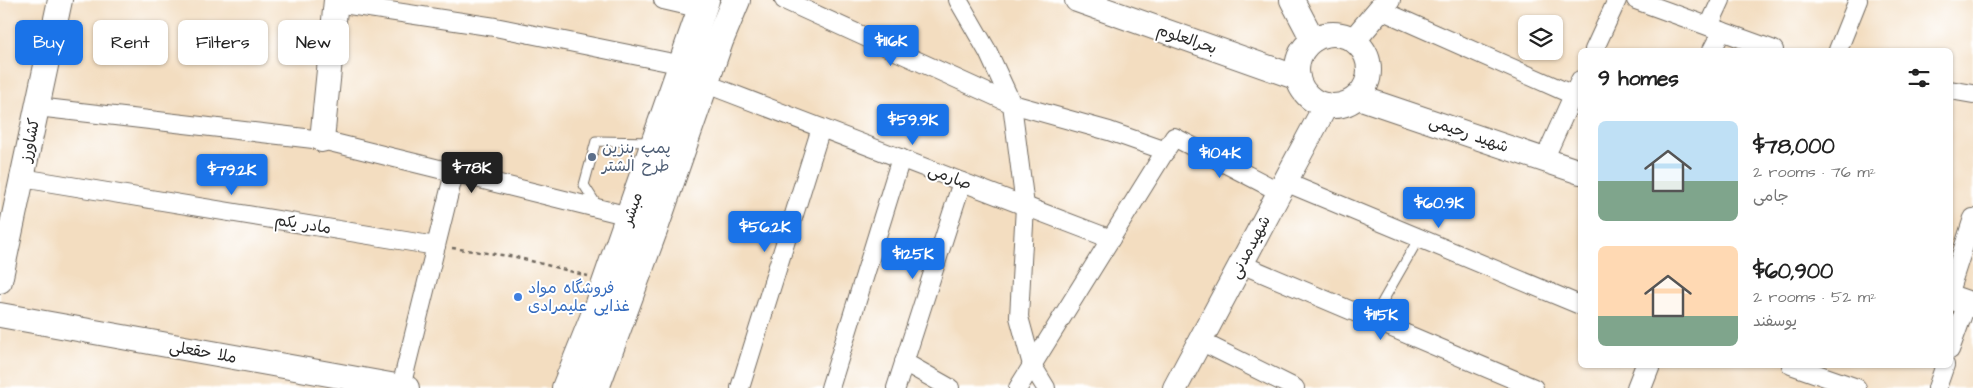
<!DOCTYPE html>
<html lang="en">
<head>
<meta charset="utf-8">
<style>
	:root { --surface:#fff; --page:#f6f6f6; --text:#222; --muted:#767676; --accent:#1a73e8 }
	body { margin:0; font-family:"Architects Daughter","Playpen Sans Arabic",sans-serif; background:var(--page); color:var(--text); height:100vh; display:flex; flex-direction:column; font-size:19px; white-space:nowrap }
	* { box-sizing:border-box; margin:0 }
	p { font-size:16px; color:var(--muted) }
	.icon { flex:none; width:28px; height:28px; fill:none; stroke:currentColor; stroke-width:2; stroke-linecap:round; stroke-linejoin:round }
	.map { position:relative; flex:1; overflow:hidden }
	.side { position:absolute; left:1578px; top:48px; width:375px; height:320px; display:flex; flex-direction:column; background:var(--surface); border-radius:8px; box-shadow:0 1px 4px #0004 }
	.side>* { flex:none }
	.banner { position:absolute; left:15px; top:20px; width:475px; height:45px; display:flex; gap:10px }
	.controls { position:absolute; left:1518px; top:15px; display:grid; gap:10px }
	.controls a { display:grid; place-items:center; width:45px; height:45px; border-radius:8px; background:var(--surface); box-shadow:0 1px 4px #0004; font-size:25px }
	.price { position:absolute; translate:-50% -42px; padding:0 11px; border-radius:5px; background:var(--accent); color:#fff; font-size:16px; line-height:32px; filter:drop-shadow(0 1px 2px #0008) }
	.price::after { content:''; position:absolute; left:50%; top:30px; width:15px; height:11px; margin-left:-8px; background:inherit; clip-path:polygon(0 0,100% 0,50% 100%) }
	.price.selected { background:#222; color:#fff }
	ul { padding:0; list-style:none }
	li { display:flex; align-items:center; gap:15px; height:125px; padding:0 20px }
	li span { display:grid; place-items:center; flex:none; width:140px; height:100px; border-radius:8px; color:#555 }
	li>.icon { margin-inline-start:auto }
	span .icon { width:60px; height:60px; fill:#fffc; stroke-width:1 }
	li b { font-size:21px }
	h2 { display:flex; justify-content:space-between; align-items:center; height:60px; padding:0 20px; font-size:21px }
	.pill { padding:0 18px; border-radius:8px; background:var(--surface); box-shadow:0 1px 4px #0004; font-size:18px; line-height:45px }
	.pill.selected { background:var(--accent); color:#fff }
	.map>svg:first-child { display:block }
	.lines { fill:none; stroke-linecap:round; stroke-linejoin:round }
	.lane-casing { stroke:#71695f; stroke-width:11 }
	.street-casing { stroke:#71695f; stroke-width:20 }
	.secondary-casing { stroke:#71695f; stroke-width:26 }
	.primary-casing { stroke:#71695f; stroke-width:30 }
	.path { stroke:#71695f; stroke-width:2.5; stroke-dasharray:4 4; stroke-linecap:butt }
	.lane { stroke:#fff; stroke-width:9 }
	.street { stroke:#fff; stroke-width:18 }
	.secondary { stroke:#fff; stroke-width:24 }
	.primary { stroke:#fff; stroke-width:28 }
	.service-dot { fill:#5c6f8a; stroke:#fff; stroke-width:2 }
	.shop-dot { fill:#3f7fe0; stroke:#fff; stroke-width:2 }
	.labels { text-anchor:middle; dominant-baseline:central; stroke-width:4; stroke-linejoin:round; paint-order:stroke }
	.street-label { font-size:16px; fill:#2b2b2b; stroke:#fff }
	.service-label { font-size:16px; fill:#4e5e75; stroke:#fff; text-anchor:start }
	.shop-label { font-size:16px; fill:#366cbe; stroke:#fff; text-anchor:start }
</style>
</head>
<body>
<div class="map">
<svg width="1973" height="388" viewBox="0 0 1973 388">
	<rect width="100%" height="100%" fill="#fff"/>
	<filter id="ink" filterUnits="userSpaceOnUse"><feTurbulence type="fractalNoise" baseFrequency=".02" numOctaves="2"/><feDisplacementMap in="SourceGraphic" scale="10" xChannelSelector="R" yChannelSelector="G"/><feConvolveMatrix kernelMatrix="1 2 1 2 8 2 1 2 1" color-interpolation-filters="sRGB"/></filter>
	<filter id="wash" filterUnits="userSpaceOnUse"><feTurbulence type="fractalNoise" baseFrequency=".0096" numOctaves="4" result="noise"/><feDisplacementMap in="SourceGraphic" scale="20" xChannelSelector="R" yChannelSelector="G"/><feGaussianBlur stdDeviation="1.12" result="paint"/><feColorMatrix in="noise" values="0 0 0 0 0 0 0 0 0 0 0 0 0 0 0 0 0 1.4 0 .05"/><feComposite in="paint" operator="in"/></filter>
	<g filter="url(#wash)">
		<rect width="100%" height="100%" fill="#f3ddc0"/>
	</g>
	<g filter="url(#ink)">
		<g class="lines">
			<g class="lane-casing">
				<g id="lane">
					<polyline points="598,207 584,185 596,141 653,142"/>
					<polyline points="1372,320 1419,238"/>
				</g>
			</g>
			<g class="street-casing">
				<g id="street">
					<polyline points="663,0 702,9"/>
					<polyline points="784,0 1012,104 1109,131 1166,151"/>
					<polyline points="958,0 988,52 1012,104 1025,206 1019,317 1032,365 1046,388"/>
					<polyline points="1636,0 1774,50"/>
					<polyline points="336,3 495,27 683,65"/>
					<polyline points="1381,10 1573,95"/>
					<polyline points="1709,26 1721,0"/>
					<polyline points="1594,50 1617,0"/>
					<polyline points="1712,50 1722,31"/>
					<polyline points="1838,50 1858,0"/>
					<polyline points="704,83 1111,239"/>
					<polyline points="1950,90 1973,94"/>
					<polyline points="37,107 322,140 629,216"/>
					<polyline points="1544,160 1580,80"/>
					<polyline points="22,178 436,246"/>
					<polyline points="1285,182 1580,305"/>
					<polyline points="1241,264 1534,388"/>
					<polyline points="1950,289 1973,218"/>
					<polyline points="1200,341 1295,388"/>
					<polyline points="1950,350 1967,303"/>
					<polyline points="904,362 950,388"/>
					<polyline points="1791,365 1857,388"/>
					<polyline points="401,387 454,173"/>
					<polyline points="740,388 821,128"/>
					<polyline points="830,388 901,158"/>
					<polyline points="896,388 962,182"/>
					<polyline points="1018,388 1174,137 1280,192"/>
					<polyline points="1937,388 1945,365"/>
				</g>
			</g>
			<g class="secondary-casing">
				<g id="secondary">
					<polyline points="1077,0 1298,78"/>
					<polyline points="1292,0 1313,40"/>
					<circle cx="1333" cy="70" r="36"/>
					<polyline points="1354,40 1388,0"/>
					<polyline points="1358,97 1580,172"/>
					<polyline points="322,140 336,0"/>
					<polyline points="0,281 60,0"/>
					<polyline points="1950,297 1973,305"/>
					<polyline points="0,315 407,388"/>
					<polyline points="1175,388 1326,105"/>
					<polyline points="1639,388 1648,365"/>
				</g>
			</g>
			<g class="primary-casing">
				<g id="primary">
					<polyline points="566,388 594,318 705,0"/>
					<polyline points="595,388 654,228 719,41 736,0"/>
				</g>
			</g>
			<polyline class="path" points="452,248 516,257 588,276"/>
			<use href="#lane" class="lane"/>
			<use href="#street" class="street"/>
			<use href="#secondary" class="secondary"/>
			<use href="#primary" class="primary"/>
		</g>
	</g>
	<circle class="service-dot" cx="592" cy="157" r="5"/>
	<circle class="shop-dot" cx="518" cy="297" r="5"/>
	<g class="labels">
		<g class="street-label">
			<text transform="translate(1187 39) rotate(19)">بحرالعلوم</text>
			<text transform="translate(1469 134) rotate(19)">شهید رحیمی</text>
			<text transform="translate(30 140) rotate(-78)">کشاورز</text>
			<text transform="translate(950 177) rotate(21)">صارمی</text>
			<text transform="translate(632 209) rotate(-71)">مبشر</text>
			<text transform="translate(303 224) rotate(9)">مادر یکم</text>
			<text transform="translate(1250 247) rotate(-62)">شهیدمدنی</text>
			<text transform="translate(203 352) rotate(10)">ملا حقعلی</text>
		</g>
		<g class="service-label">
			<text x="602" y="148">پمپ بنزین<tspan x="602" dy="18">طرح الشتر</tspan></text>
		</g>
		<g class="shop-label">
			<text x="528" y="288">فروشگاه مواد<tspan x="528" dy="18">غذایی علیمرادی</tspan></text>
		</g>
	</g>
</svg>
<div class="controls">
<a><svg class="icon" aria-label="layers" viewBox="0 0 24 24"><path d="M12 4l9 5-9 5-9-5zM3 14l9 5 9-5"/></svg></a>
</div>
<b class="price" style="left:891px;top:67px">$116K</b>
<b class="price" style="left:913px;top:146px">$59.9K</b>
<b class="price" style="left:1220px;top:179px">$104K</b>
<b class="price selected" style="left:472px;top:194px">$78K</b>
<b class="price" style="left:232px;top:196px">$79.2K</b>
<b class="price" style="left:1439px;top:229px">$60.9K</b>
<b class="price" style="left:765px;top:253px">$56.2K</b>
<b class="price" style="left:913px;top:280px">$125K</b>
<b class="price" style="left:1381px;top:341px">$115K</b>
<div class="banner">
<a class="pill selected">Buy</a>
<a class="pill">Rent</a>
<a class="pill">Filters</a>
<a class="pill">New</a>
</div>
<section class="side">
<h2>9 homes<svg class="icon" aria-label="filters" viewBox="0 0 24 24"><path d="M4 7h16M4 17h16"/><circle cx="9" cy="7" r="2"/><circle cx="15" cy="17" r="2"/></svg></h2>
<ul>
<li><span style="background:linear-gradient(#bfe0f5 60%,#7fa58c 0)"><svg class="icon" aria-label="home" viewBox="0 0 24 24"><path d="M3 11l9-7 9 7M6 9v11h12V9"/></svg></span><div><b>$78,000</b><p>2 rooms · 76 m²</p><p>جامی</p></div></li>
<li><span style="background:linear-gradient(#ffd9b3 70%,#7fa58c 0)"><svg class="icon" aria-label="home" viewBox="0 0 24 24"><path d="M3 11l9-7 9 7M6 9v11h12V9"/></svg></span><div><b>$60,900</b><p>2 rooms · 52 m²</p><p>یوسفند</p></div></li>
</ul>
</section>
</div>
</body>
</html>
